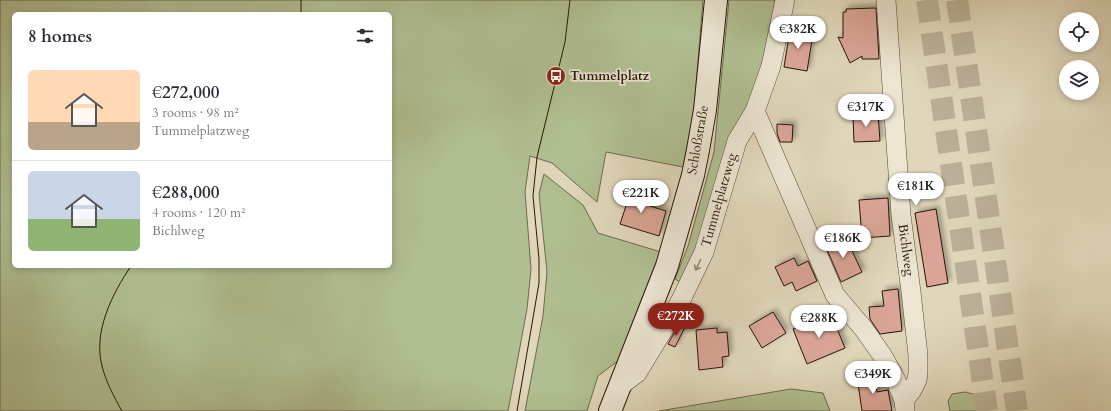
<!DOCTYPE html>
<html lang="en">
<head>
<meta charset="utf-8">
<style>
	:root { --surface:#fff; --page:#f7f7f7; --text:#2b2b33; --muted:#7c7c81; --line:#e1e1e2; --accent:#8f2418 }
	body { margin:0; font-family:Cardo,serif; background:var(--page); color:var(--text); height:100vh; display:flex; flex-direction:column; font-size:15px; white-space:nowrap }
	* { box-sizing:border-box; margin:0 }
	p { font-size:13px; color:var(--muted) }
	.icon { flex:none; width:22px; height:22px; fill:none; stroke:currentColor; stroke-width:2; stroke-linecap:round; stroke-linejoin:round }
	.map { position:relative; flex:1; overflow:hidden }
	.details { position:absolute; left:12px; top:12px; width:380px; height:256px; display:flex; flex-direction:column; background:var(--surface); border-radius:6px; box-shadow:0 2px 6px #0003 }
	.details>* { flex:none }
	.buttons { position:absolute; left:1059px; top:12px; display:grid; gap:8px }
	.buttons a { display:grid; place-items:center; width:40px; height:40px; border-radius:50%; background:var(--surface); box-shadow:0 2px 6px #0003; font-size:20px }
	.price { position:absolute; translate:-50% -34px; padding:0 9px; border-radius:14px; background:#fff; color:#222; font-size:13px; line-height:26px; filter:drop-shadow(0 1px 2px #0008) }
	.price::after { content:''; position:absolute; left:50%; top:24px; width:12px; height:9px; margin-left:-6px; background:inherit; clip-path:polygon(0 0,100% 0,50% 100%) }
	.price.active { background:var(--accent); color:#fff }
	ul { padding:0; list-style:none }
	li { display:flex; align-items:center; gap:12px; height:100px; padding:0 16px }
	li+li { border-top:1px solid var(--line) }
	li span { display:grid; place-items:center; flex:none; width:112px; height:80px; border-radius:6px; color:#555 }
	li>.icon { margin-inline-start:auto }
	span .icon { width:48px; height:48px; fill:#fffc; stroke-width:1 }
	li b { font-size:17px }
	h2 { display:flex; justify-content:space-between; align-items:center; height:48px; padding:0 16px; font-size:17px }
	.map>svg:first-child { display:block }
	.green { fill:#b0bf92; stroke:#6c6a4e; fill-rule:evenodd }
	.building { fill:#daa596; stroke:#28150a; filter:url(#shadow) }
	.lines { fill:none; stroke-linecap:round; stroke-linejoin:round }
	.highway-tunnel { stroke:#bbb097; stroke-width:22; stroke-dasharray:22 11; stroke-linecap:butt }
	.street-casing { stroke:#564636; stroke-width:20 }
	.secondary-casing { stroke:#28150a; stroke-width:24 }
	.street { stroke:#ebe5d2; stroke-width:19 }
	.secondary { stroke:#ebe5d2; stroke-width:22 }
	.tram { stroke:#28150a; stroke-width:1 }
	.oneway { stroke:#938778 }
	.labels { text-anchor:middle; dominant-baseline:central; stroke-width:3.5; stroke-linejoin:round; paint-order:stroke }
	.poi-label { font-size:13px; font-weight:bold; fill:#28150a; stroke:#ebe5d2; text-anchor:start }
	.street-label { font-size:13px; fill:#28150a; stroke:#ebe5d2 }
</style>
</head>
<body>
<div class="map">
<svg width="1111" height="411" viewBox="0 0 1111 411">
	<defs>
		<filter id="shadow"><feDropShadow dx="3.5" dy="-3.5" stdDeviation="2" flood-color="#0004"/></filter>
	</defs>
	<rect width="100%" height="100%" fill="#e0d7ba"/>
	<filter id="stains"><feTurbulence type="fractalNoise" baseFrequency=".005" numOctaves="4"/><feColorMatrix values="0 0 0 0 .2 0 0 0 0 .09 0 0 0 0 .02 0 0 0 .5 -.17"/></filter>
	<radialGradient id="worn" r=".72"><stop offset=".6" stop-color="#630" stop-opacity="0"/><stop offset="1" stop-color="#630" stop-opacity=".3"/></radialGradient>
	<g class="green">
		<path d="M0,0h703l-9,111 -11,56 -77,-15 -9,50 -45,-39 -22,-7 -5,36 6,77 -4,40 -19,102h-508zM14,14h376v252h-376z"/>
		<polygon points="729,0 775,0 762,74 700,247 682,283 675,279 688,246 714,152"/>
		<polygon points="544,174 583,205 598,233 661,252 619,360 598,376 587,411 525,411 543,316 547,272 539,194"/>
		<polygon points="791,389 823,393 830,411 659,411"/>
		<path d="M965,392c12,3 21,4 19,19h-34l-2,-10 4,-7z"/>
	</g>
	<g class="building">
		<polygon points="876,8 879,59 862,59 862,56 850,63 838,37 843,38 843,12 846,12 846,9"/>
		<polygon points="790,30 813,34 807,71 784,67"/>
		<polygon points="878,114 880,141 854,142 853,116"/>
		<polygon points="777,124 793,125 792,142 780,142 777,133"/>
		<polygon points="625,187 641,189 640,203 666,211 659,236 620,224 627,203 623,202"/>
		<polygon points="888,198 890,236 862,238 859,200"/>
		<polygon points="936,209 948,283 927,287 915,213"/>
		<polygon points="845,236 862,272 841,282 825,245"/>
		<polygon points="794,258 798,266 808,261 817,281 796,291 792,282 784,286 775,267"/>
		<polygon points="898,289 902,331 880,334 870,319 869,307 884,306 882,291"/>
		<polygon points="773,312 786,333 762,348 749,326"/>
		<polygon points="831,314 845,348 807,364 793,329"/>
		<polygon points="678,326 684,329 675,347 668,344"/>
		<polygon points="717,328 717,333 727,332 729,356 722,357 723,367 699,370 696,330"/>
		<polygon points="874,374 877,392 888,390 892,411 862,411 857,377"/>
	</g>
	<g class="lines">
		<g class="highway-tunnel">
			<polyline points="927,0 987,411"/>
			<polyline points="957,0 1017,411"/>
		</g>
		<g class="street-casing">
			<g id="street">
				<polyline points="886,0 901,215 911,292 918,355 918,373 917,380 912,390 904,400"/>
				<polyline points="755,111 835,295 863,328 882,355 894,376 904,400 905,410"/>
				<polyline points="621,385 637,373 680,302 704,252 737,141 755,111 771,66 785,0"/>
			</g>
		</g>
		<g class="secondary-casing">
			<polyline id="secondary" points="610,411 667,266 693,175 698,150 705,110 716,0"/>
		</g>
		<use href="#street" class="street"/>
		<use href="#secondary" class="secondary"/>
		<g class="tram">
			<polyline points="301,14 301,0"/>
			<path d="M122,411c-8,-14 -16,-29 -20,-45 -9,-34 10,-72 29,-100"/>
			<polyline points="517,411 539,283 539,259 533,196 537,157 565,42 570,0"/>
		</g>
	</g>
	<defs><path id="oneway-shaft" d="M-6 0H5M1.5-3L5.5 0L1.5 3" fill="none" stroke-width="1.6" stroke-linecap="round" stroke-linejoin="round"/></defs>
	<use class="oneway" href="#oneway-shaft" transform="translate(698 265) rotate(116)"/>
	<defs>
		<g id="bus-disc" transform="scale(1)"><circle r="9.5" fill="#8f2418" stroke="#ebe5d2"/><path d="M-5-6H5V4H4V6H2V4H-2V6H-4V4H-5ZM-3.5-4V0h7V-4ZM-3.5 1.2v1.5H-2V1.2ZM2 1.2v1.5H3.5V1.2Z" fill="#fff"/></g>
	</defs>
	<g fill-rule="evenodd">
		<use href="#bus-disc" x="556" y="76"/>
	</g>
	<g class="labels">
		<g class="poi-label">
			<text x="570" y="76">Tummelplatz</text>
		</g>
		<g class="street-label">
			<text transform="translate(698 140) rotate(-80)">Schloßstraße</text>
			<text transform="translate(719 200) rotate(-74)">Tummelplatzweg</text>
			<text transform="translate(906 250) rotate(82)">Bichlweg</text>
		</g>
	</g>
	<rect width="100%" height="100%" filter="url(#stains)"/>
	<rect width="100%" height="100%" fill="url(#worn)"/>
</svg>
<div class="buttons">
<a><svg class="icon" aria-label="locate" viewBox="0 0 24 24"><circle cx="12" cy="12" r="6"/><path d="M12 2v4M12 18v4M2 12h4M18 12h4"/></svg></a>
<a><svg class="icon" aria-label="layers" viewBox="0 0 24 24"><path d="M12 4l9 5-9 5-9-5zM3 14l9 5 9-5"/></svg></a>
</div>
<b class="price" style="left:798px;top:50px">€382K</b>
<b class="price" style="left:866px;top:128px">€317K</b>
<b class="price" style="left:916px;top:207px">€181K</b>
<b class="price" style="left:641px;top:214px">€221K</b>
<b class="price" style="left:843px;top:259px">€186K</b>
<b class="price active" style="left:676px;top:337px">€272K</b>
<b class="price" style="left:819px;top:339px">€288K</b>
<b class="price" style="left:873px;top:395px">€349K</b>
<section class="details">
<h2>8 homes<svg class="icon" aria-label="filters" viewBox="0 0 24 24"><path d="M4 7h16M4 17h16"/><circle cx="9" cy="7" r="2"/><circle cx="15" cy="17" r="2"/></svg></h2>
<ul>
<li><span style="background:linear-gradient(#ffd9b3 65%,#b9a48a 0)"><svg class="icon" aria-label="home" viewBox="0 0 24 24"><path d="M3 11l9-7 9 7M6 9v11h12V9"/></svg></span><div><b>€272,000</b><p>3 rooms · 98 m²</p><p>Tummelplatzweg</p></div></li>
<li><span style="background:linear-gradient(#c9d6e8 60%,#8fb573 0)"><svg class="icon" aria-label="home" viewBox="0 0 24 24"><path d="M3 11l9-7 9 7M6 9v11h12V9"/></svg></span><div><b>€288,000</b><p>4 rooms · 120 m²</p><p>Bichlweg</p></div></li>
</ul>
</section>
</div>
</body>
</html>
